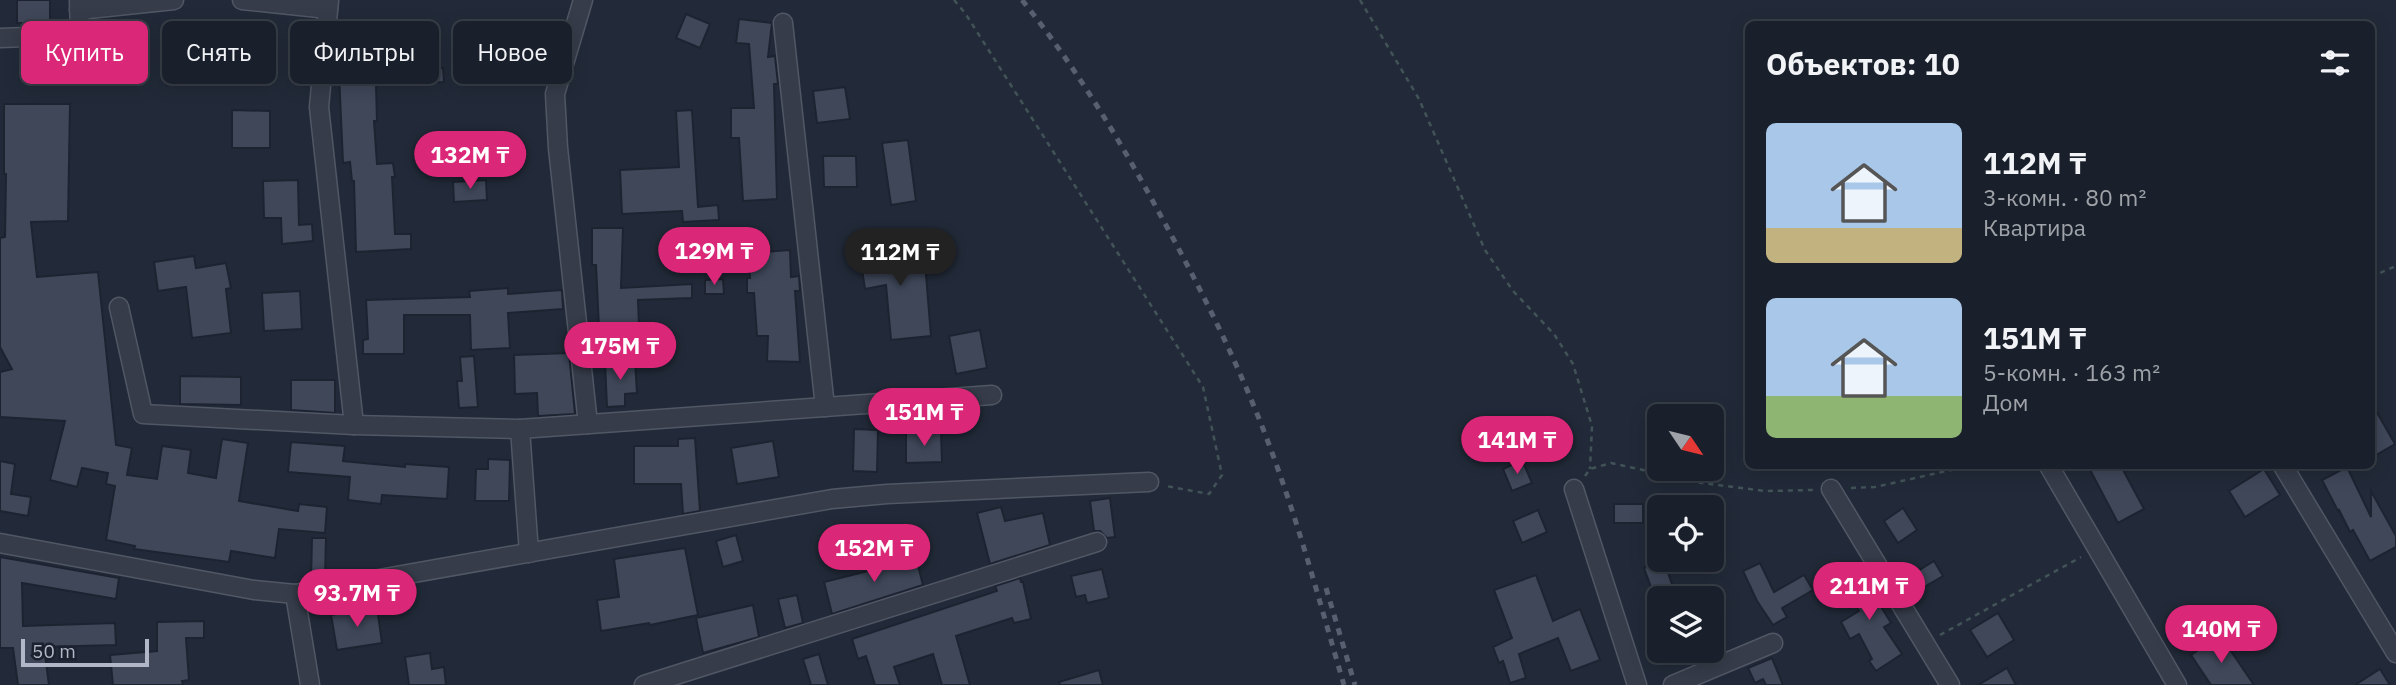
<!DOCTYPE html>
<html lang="ru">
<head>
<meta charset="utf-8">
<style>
	:root { --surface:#1a202b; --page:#272d37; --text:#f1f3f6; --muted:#9fa3a9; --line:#383e47; --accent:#db2777 }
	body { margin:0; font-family:"IBM Plex Sans",sans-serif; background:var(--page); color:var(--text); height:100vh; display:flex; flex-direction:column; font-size:26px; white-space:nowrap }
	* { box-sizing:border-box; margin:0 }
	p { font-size:23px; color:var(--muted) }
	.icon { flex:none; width:38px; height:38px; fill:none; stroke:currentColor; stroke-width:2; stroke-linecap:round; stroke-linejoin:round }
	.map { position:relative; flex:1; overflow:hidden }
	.sheet { position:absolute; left:1745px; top:21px; width:630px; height:448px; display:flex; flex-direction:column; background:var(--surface); border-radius:10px; box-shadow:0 4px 18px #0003,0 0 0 2px var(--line) }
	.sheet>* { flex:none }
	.top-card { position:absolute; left:21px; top:21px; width:665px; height:63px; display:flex; gap:14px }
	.needle { width:46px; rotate:125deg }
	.tools { position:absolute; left:1647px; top:404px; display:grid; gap:14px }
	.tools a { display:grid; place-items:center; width:77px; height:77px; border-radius:10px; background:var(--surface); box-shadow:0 4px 18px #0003,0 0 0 2px var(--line); font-size:35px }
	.scale { position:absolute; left:21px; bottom:18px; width:128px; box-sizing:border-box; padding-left:7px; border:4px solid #b1b7c6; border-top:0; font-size:19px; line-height:24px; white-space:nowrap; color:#b1b7c6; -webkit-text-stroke:5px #1b212e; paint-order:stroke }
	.price { position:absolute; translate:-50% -60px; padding:0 16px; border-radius:24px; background:var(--accent); color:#fff; font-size:23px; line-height:46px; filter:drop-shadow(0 2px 4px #0008) }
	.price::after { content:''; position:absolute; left:50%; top:42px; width:21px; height:16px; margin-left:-10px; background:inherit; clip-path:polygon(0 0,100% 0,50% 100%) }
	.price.selected { background:#222; color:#fff }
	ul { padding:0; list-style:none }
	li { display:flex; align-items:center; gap:21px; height:175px; padding:0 21px }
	li span { display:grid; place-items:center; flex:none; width:196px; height:140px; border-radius:10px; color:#555 }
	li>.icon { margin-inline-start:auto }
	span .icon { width:84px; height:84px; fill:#fffc; stroke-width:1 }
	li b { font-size:30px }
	h2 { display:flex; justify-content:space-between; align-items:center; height:84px; padding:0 21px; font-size:30px }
	.pill { padding:0 24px; border-radius:10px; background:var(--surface); box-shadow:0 4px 18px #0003,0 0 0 2px var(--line); font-size:24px; line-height:63px }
	.pill.selected { background:var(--accent); color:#fff }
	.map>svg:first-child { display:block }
	.building { fill:#3f4759; stroke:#1d2330; stroke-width:2 }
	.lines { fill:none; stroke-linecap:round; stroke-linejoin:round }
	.minor-casing { stroke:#515764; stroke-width:21 }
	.path { stroke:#425358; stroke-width:2.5; stroke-dasharray:5 5; stroke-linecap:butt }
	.minor { stroke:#363c4a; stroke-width:18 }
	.rail { stroke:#585f71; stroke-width:5; stroke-dasharray:7 7; stroke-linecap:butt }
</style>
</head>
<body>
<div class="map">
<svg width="2396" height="685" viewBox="0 0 2396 685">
	<rect width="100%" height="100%" fill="#222a39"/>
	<g class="building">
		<rect x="17" y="0" width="33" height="23"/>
		<polygon points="686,14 710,24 700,48 676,38"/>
		<polygon points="739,19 772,23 768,57 775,56 778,84 774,84 777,199 743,201 739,138 731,138 731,108 754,108 749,44 736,43"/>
		<polygon points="196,20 205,79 166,85 162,56 179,53 174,24"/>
		<polygon points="480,32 508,33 507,62 479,61"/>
		<polygon points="443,68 444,82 376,85 377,121 374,121 377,164 393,163 395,177 392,177 395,234 411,234 411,249 356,252 354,181 352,181 350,162 343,163 339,74"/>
		<polygon points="845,87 850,119 817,123 813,91"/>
		<polygon points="4,104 70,104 68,221 31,222 37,277 98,272 116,445 132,448 127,475 157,479 162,446 191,450 188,473 216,478 222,439 248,443 239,501 298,511 299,504 327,507 325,533 279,529 275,558 231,551 229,562 134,549 135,546 106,540 115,486 106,484 108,473 82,468 77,487 50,480 65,421 0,417 0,372 12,369 0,347 0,238 5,237 6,174 4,174"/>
		<polygon points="232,110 270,111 270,148 232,148"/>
		<polygon points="692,110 698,207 718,205 719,220 683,222 682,211 622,214 620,170 679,167 676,111"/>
		<polygon points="908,140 916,201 891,205 882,143"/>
		<polygon points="823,156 856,156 857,187 824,187"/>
		<polygon points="298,180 299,225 312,224 313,241 282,244 281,218 264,218 263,181"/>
		<polygon points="486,180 487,200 454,202 453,182"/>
		<polygon points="592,228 623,228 621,288 692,284 692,298 638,300 639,326 599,328 596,265 592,265"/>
		<polygon points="876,241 879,254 924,250 931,336 891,340 886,285 865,289 858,244"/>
		<polygon points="790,250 791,277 799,276 800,291 795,291 800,362 767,361 768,336 757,336 754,293 747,293 747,278 750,278 748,253"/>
		<polygon points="194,256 196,268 226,263 231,288 226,289 231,333 192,338 186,287 158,291 154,262"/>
		<polygon points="723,279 724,294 705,294 705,280"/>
		<polygon points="508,288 508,294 562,290 563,309 508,313 510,348 471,350 470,315 404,315 404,354 363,354 363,340 368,339 366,300 470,297 469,291"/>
		<polygon points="300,291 302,329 264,331 262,293"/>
		<polygon points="980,330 987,368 956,374 949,336"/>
		<polygon points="569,353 575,414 538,416 537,393 515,394 514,355"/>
		<polygon points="474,356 478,407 459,408 457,381 462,381 460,357"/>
		<polygon points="635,361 637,393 625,394 625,406 607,407 605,363"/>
		<polygon points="180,376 241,377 241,405 180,404"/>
		<polygon points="291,380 335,380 335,413 291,410"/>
		<polygon points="2371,402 2395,444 2371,458"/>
		<polygon points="854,429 878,430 877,472 853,471"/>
		<polygon points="941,432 942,462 906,463 906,433"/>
		<polygon points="695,438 700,511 683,514 681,484 634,484 634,446 678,446 678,439"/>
		<polygon points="773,441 779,477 737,484 731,448"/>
		<polygon points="291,442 345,446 343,461 405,467 405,464 449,467 447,499 382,495 381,504 348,500 350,477 288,472"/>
		<polygon points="488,459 510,460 509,501 475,501 476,469 488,469"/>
		<polygon points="1522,460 1532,483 1512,491 1503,469"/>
		<polygon points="0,461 15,464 11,494 31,497 28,516 0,511"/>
		<polygon points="2088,466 2121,466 2144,509 2118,523"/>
		<polygon points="2347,467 2371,517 2371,491 2396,536 2396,547 2370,561 2353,530 2350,532 2339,510 2338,511 2322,480"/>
		<polygon points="2264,469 2280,495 2245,517 2229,491"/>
		<polygon points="1110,498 1115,537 1107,538 1100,531 1094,531 1090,501"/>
		<rect x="1614" y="504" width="29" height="19"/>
		<polygon points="1001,507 1005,521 1043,513 1050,545 990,564 977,513"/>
		<polygon points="1903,508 1917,530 1898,543 1884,521"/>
		<polygon points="1538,510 1547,532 1522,543 1513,521"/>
		<polygon points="736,535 743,561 723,567 716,541"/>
		<polygon points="312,538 326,538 325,577 311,580"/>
		<polygon points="685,548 698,615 650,625 649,623 601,631 597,600 619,597 614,559"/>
		<polygon points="915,554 923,585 832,614 824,582 872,570 871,567"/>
		<polygon points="0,557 119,578 116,599 22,583 23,626 115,623 116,645 44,647 49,685 18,685 13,648 0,648"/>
		<polygon points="1664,561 1675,593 1656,601 1644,568"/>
		<polygon points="1934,561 1943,576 1919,590 1910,576"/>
		<polygon points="1760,563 1774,592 1804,575 1813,590 1782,608 1787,617 1773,625 1757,601 1743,571"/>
		<polygon points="1102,569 1109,598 1087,603 1085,595 1076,597 1071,576"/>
		<polygon points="1858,569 1891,623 1884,627 1902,654 1876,671 1869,661 1872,659 1859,634 1850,639 1841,622 1859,611 1840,580"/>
		<polygon points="1536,575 1553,621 1580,609 1600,660 1571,671 1558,638 1519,654 1526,678 1510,683 1503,661 1499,663 1493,647 1512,638 1494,590"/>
		<polygon points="1020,578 1021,582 1023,582 1031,619 1014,623 1012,618 956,636 970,685 942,685 933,654 894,667 900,685 875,685 866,656 858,659 852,639 997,591 995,586"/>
		<polygon points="797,595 803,623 785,628 778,599"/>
		<polygon points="753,605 759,637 703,653 696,618"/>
		<polygon points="377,607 382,643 337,650 331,615"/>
		<polygon points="1998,613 2014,640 1987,657 1970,630"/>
		<polygon points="204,621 204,638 186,638 189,680 182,681 183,685 113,685 110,655 157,651 157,622"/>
		<polygon points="2220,635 2254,685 2211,685 2191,655"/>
		<polygon points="430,653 432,669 444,667 446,685 409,685 405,657"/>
		<polygon points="819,654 828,685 811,685 803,659"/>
		<polygon points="1772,658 1783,685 1766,685 1763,679 1755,683 1748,668"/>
		<polygon points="2007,668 2016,685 1978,685"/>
		<polygon points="2380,669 2390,685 2355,685"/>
		<polygon points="1099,670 1103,685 1060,685 1059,682"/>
	</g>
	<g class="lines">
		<g class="minor-casing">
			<g id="minor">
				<polyline points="242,0 328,9"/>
				<polyline points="329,0 319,107 354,425"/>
				<polyline points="583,0 555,94 558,148 588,424"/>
				<polyline points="79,10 174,0"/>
				<polyline points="783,23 825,407"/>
				<polyline points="0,38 80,35 79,0"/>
				<polyline points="119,307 143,414 354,425 520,429 992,395"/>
				<polyline points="520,429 529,553"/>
				<polyline points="2049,466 2177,685"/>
				<polyline points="2283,466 2396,653"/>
				<polyline points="1574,489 1637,685"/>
				<polyline points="1831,489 1950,685"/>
				<polyline points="0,543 254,590 295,594 832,499 887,494 1149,482"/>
				<polyline points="295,594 310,685"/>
				<polyline points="644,685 1097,542"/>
				<polyline points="1673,685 1773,643"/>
			</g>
		</g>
		<g class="path">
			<polyline points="954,0 965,13 1203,387 1222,475 1209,494 1166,486"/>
			<polyline points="1360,0 1419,99 1485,250 1513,291 1554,334 1573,364 1592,426 1590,469"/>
			<polyline points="2371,277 2396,266"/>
			<polyline points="1585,476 1590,469 1611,463 1702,483 1765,491 1813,490"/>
			<polyline points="1851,488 1875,487 1969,466"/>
			<polyline points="1940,635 2081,557"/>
		</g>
		<use href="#minor" class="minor"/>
		<g class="rail">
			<path d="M1022,0c54,67 99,142 140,218 45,82 86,165 117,254 25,70 44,142 65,213"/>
			<polyline points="1326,588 1355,685"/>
		</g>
	</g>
</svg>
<div class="tools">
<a><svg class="needle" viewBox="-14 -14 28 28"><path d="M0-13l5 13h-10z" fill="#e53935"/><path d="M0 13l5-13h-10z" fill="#9fa3a9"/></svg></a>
<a><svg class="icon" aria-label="locate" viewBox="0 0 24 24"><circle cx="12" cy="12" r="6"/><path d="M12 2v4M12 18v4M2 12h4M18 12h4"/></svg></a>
<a><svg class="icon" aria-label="layers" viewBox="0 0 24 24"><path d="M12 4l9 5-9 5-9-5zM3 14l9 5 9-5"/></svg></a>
</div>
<div class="scale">50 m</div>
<b class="price" style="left:470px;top:191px">132M ₸</b>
<b class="price" style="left:714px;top:287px">129M ₸</b>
<b class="price selected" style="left:900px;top:288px">112M ₸</b>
<b class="price" style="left:620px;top:382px">175M ₸</b>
<b class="price" style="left:924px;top:448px">151M ₸</b>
<b class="price" style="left:1517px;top:476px">141M ₸</b>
<b class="price" style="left:874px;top:584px">152M ₸</b>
<b class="price" style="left:1869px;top:622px">211M ₸</b>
<b class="price" style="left:357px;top:629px">93.7M ₸</b>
<b class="price" style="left:2221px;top:665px">140M ₸</b>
<div class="top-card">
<a class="pill selected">Купить</a>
<a class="pill">Снять</a>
<a class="pill">Фильтры</a>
<a class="pill">Новое</a>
</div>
<section class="sheet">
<h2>Объектов: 10<svg class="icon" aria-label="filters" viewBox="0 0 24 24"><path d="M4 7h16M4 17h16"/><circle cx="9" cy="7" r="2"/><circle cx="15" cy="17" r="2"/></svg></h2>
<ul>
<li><span style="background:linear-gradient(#a9c7e8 75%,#c2b280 0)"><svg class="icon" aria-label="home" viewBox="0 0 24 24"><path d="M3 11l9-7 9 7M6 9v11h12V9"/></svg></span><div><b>112M ₸</b><p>3-комн. · 80 m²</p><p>Квартира</p></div></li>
<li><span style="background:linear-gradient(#a9c7e8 70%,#8fb573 0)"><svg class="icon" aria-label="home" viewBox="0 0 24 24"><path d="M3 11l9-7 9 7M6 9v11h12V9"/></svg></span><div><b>151M ₸</b><p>5-комн. · 163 m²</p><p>Дом</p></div></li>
</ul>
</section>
</div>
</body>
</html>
